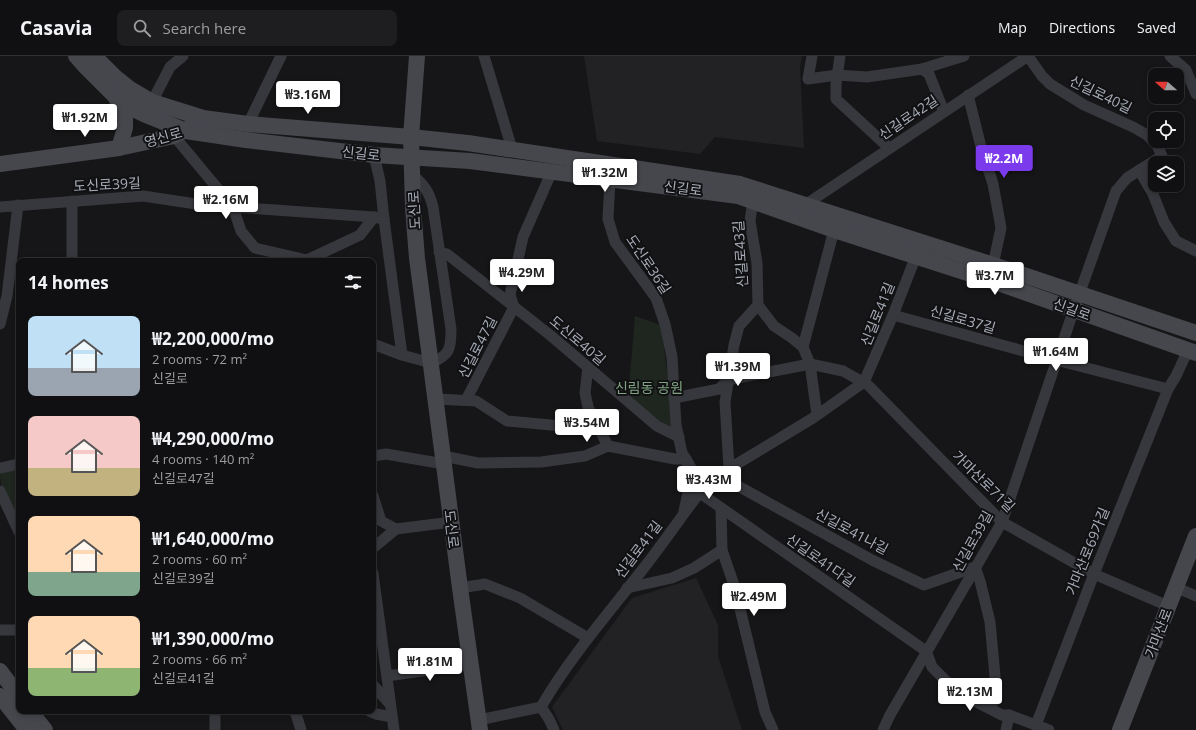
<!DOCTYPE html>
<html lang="en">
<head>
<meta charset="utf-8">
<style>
	:root { --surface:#101012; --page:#1e1e20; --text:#f1f3f6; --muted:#9c9d9f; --line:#303032; --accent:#7c3aed }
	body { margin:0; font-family:"Open Sans","Noto Sans KR",sans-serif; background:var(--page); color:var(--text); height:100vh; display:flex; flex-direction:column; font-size:15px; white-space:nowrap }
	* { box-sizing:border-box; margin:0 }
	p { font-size:13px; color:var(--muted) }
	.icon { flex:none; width:22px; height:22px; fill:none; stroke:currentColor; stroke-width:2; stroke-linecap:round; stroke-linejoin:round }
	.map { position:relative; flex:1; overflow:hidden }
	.details { position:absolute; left:16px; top:202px; width:360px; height:456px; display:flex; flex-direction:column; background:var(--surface); border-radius:8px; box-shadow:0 2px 6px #0003,0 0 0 1px var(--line) }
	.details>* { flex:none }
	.needle { width:26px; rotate:291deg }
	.buttons { position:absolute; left:1148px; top:12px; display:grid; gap:8px }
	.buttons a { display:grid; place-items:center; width:36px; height:36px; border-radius:8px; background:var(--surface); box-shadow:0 2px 6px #0003,0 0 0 1px var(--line); font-size:20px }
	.price { position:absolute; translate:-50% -34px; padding:0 9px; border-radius:4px; background:#fff; color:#222; font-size:13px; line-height:26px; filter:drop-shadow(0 1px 2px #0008) }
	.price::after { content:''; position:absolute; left:50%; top:24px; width:12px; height:9px; margin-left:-6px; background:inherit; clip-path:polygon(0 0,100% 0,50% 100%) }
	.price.current { background:var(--accent); color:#fff }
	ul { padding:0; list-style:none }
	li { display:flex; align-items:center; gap:12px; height:100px; padding:0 12px }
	li span { display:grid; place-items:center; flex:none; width:112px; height:80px; border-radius:8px; color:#555 }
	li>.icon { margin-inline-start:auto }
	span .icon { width:48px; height:48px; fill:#fffc; stroke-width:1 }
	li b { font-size:17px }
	h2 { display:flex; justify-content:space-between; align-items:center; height:48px; padding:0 12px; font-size:17px }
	header { display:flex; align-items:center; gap:24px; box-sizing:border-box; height:56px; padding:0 20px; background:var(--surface); border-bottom:1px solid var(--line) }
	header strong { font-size:19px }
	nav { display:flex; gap:22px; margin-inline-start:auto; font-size:14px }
	.search { width:280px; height:36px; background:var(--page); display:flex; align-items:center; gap:10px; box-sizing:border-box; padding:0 14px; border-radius:8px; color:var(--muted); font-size:15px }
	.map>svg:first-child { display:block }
	.built { fill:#222225 }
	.green { fill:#1e261f }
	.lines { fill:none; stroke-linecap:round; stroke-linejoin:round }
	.street { stroke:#37383d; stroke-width:11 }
	.secondary { stroke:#45474d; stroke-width:16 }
	.labels { text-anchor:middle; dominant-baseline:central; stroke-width:4; stroke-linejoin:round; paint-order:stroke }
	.street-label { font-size:14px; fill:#a8adb8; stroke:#111113 }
	.park-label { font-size:14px; fill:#7fa381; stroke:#111113 }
</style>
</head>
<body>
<header>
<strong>Casavia</strong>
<div class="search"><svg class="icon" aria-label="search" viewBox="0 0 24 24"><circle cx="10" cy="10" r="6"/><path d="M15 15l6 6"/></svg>Search here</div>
<nav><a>Map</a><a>Directions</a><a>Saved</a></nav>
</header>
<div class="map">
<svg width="1196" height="674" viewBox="0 0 1196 674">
	<rect width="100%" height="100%" fill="#161618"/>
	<g class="built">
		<polygon points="584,0 802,0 800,11 804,92 715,81 700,98 597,85"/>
		<polygon points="696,522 718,569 718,600 742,674 563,674 552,651 632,542"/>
	</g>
	<g class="green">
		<polygon points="635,260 661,269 675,376 623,338 629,331"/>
		<path d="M19,414v55c-9,-15 -19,-33 -19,-52z"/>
	</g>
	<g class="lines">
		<g class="street">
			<polyline points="484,0 512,93"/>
			<polyline points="812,0 808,23 837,19 867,21 922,13 964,0"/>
			<polyline points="840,0 836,28 836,43 889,92"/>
			<polyline points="1170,0 1186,14 1196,38"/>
			<polyline points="922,13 929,18 944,56"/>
			<polyline points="968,39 981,91 993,128 1001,172 993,209"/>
			<polyline points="152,46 170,11 183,0"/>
			<polyline points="248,68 281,0"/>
			<polyline points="174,80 233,151 241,175 255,192 307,204 308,205"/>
			<polyline points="374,99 380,125 384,163 402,299"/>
			<polyline points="1139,114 1153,138 1164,166 1176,185 1196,195"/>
			<polyline points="610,123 608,163 615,186 656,242 665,268 672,301 676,369 682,397 686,403 691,423 684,455"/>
			<polyline points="753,144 750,165 757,207 758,249 774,270 792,282 803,291 810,308 817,359"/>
			<polyline points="805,149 1028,0"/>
			<polyline points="0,151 143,140 203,149 374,161 384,163"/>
			<polyline points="439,196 447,198 550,279 657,370 679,381"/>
			<polyline points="307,204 360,179 374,161"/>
			<polyline points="72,205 72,145"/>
			<polyline points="893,259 1056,304 1168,333 1176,320 1188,294"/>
			<polyline points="0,268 7,240 18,149"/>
			<path d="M373,288l29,11 29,8c19,-8 20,-14 20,-34l-18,-122c-4,-16 -9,-22 -21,-33"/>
			<polyline points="803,291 834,174"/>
			<polyline points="588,311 585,337 588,351 608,390"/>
			<polyline points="674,342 719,333 728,324 810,308 843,315 868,329 1002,466 1094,518 1168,550"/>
			<polyline points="436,343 476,345 507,365 583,372 596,367"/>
			<polyline points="466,344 514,251 510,239 523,181 552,115"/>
			<polyline points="373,400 386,398 444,408"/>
			<polyline points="443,400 478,407 541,406 585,400 608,390 675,403 686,403 691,412 707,427"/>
			<polyline points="0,412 19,408"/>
			<polyline points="729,412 725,346 734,289 739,270 758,249"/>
			<polyline points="723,416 738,430 872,504 924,529 975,511 980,525 990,566 996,631 991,653"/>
			<polyline points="0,435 19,476"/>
			<polyline points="700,437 926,595 932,611 945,624 965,640 1002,659 1009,659 1049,674"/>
			<polyline points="373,440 381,465 396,473"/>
			<polyline points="721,452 722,494 735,532 765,656 773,674"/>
			<polyline points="373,492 396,473 452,466"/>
			<polyline points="373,517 394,674"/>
			<polyline points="1175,531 1196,540"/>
			<polyline points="460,532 485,528 520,542 588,582"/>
			<polyline points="627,532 672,522 694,512 722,494"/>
			<polyline points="0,574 19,574"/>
			<polyline points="387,620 471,608"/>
			<polyline points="373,629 390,648"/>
			<polyline points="541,651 549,663 554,674"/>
			<polyline points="215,655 215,674"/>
			<polyline points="295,655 301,674"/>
			<polyline points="369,655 376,658 392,661"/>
			<path d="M479,664l62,-13c29,-50 67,-93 102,-138 22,-28 42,-58 64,-86l10,-7 96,-58 51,-36 29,-67 23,-59"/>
			<polyline points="1036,669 1094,518 1168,333"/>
			<polyline points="883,674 890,659 1002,466 1074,253 1116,135 1127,122 1162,100 1157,89 1147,79 1133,71 1084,49 1050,28 1042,20 1028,0"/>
			<polyline points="1006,674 1009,659"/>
		</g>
		<g class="secondary">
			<polyline points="76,0 84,9 114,39 131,52 146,59 186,75 246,84 374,99 470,105 738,140 834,174 1001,228 1196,297"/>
			<polyline points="94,0 115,21 130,33 152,46 203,62 248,68 411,81 468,87 740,128 1006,213 1196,277"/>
			<polyline points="417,0 411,81 413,152 417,202 460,532 480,674"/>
			<polyline points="116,42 125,62 125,72 119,92"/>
			<polyline points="0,108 119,92 174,80 191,71"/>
			<polyline points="0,615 19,640"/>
			<polyline points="0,640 27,674"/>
			<polyline points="30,655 45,674"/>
			<polyline points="1120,674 1196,480"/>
		</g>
	</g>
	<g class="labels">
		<g class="street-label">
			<text transform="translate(1101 38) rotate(26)">신길로40길</text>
			<text transform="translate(908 61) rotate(-34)">신길로42길</text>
			<text transform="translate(163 81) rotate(-16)">영신로</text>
			<text transform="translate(361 97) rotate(6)">신길로</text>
			<text transform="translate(107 128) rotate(-3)">도신로39길</text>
			<text transform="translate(683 132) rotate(7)">신길로</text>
			<text transform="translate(414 154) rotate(-93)">도신로</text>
			<text transform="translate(740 198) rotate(-94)">신길로43길</text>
			<text transform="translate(649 208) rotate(56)">도신로36길</text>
			<text transform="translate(1072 253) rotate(20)">신길로</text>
			<text transform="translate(877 258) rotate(-68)">신길로41길</text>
			<text transform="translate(963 263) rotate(16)">신길로37길</text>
			<text transform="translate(578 284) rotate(40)">도신로40길</text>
			<text transform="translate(477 291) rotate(-63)">신길로47길</text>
			<text transform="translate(984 425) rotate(44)">가마산로71길</text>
			<text transform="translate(452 473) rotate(83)">도신로</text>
			<text transform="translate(852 475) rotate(28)">신길로41나길</text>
			<text transform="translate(972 485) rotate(-61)">신길로39길</text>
			<text transform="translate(638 493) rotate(-53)">신길로41길</text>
			<text transform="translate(1087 495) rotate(-68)">가마산로69가길</text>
			<text transform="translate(821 504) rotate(35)">신길로41다길</text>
			<text transform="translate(1158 577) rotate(-69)">가마산로</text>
		</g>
		<g class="park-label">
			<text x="649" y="331">신림동 공원</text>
		</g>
	</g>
</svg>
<div class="buttons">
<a><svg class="needle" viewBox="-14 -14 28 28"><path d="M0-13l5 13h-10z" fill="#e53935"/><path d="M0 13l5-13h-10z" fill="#9c9d9f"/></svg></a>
<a><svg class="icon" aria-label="locate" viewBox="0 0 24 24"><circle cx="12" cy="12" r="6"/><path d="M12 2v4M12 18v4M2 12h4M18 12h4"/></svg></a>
<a><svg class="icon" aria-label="layers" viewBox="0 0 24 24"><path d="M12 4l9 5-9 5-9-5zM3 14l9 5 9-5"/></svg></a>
</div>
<b class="price" style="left:308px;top:59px">₩3.16M</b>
<b class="price" style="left:85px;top:82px">₩1.92M</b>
<b class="price current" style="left:1004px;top:123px">₩2.2M</b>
<b class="price" style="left:605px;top:137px">₩1.32M</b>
<b class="price" style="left:226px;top:164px">₩2.16M</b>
<b class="price" style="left:522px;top:237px">₩4.29M</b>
<b class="price" style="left:995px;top:240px">₩3.7M</b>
<b class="price" style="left:1056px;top:316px">₩1.64M</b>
<b class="price" style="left:738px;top:331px">₩1.39M</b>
<b class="price" style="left:587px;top:387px">₩3.54M</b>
<b class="price" style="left:709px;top:444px">₩3.43M</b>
<b class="price" style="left:754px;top:561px">₩2.49M</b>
<b class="price" style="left:430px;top:626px">₩1.81M</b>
<b class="price" style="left:970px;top:656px">₩2.13M</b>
<section class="details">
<h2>14 homes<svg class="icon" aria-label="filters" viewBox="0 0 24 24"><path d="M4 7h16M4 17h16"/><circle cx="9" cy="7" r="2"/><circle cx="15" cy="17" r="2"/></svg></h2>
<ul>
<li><span style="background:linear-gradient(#bfe0f5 65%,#9aa5b1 0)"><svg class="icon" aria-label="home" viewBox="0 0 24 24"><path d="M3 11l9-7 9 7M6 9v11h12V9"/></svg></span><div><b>₩2,200,000/mo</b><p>2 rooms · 72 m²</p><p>신길로</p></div></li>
<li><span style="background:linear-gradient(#f6c9c9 65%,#c2b280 0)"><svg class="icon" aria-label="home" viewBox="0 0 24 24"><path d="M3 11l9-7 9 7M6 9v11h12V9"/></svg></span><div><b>₩4,290,000/mo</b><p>4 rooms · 140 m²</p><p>신길로47길</p></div></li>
<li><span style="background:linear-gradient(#ffd9b3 70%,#7fa58c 0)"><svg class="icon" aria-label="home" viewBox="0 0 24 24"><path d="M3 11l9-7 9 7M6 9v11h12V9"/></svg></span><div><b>₩1,640,000/mo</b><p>2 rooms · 60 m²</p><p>신길로39길</p></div></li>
<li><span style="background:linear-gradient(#ffd9b3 65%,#8fb573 0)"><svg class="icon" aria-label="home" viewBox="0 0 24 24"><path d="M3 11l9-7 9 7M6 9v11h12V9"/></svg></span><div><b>₩1,390,000/mo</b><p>2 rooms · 66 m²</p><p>신길로41길</p></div></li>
</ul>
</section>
</div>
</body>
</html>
